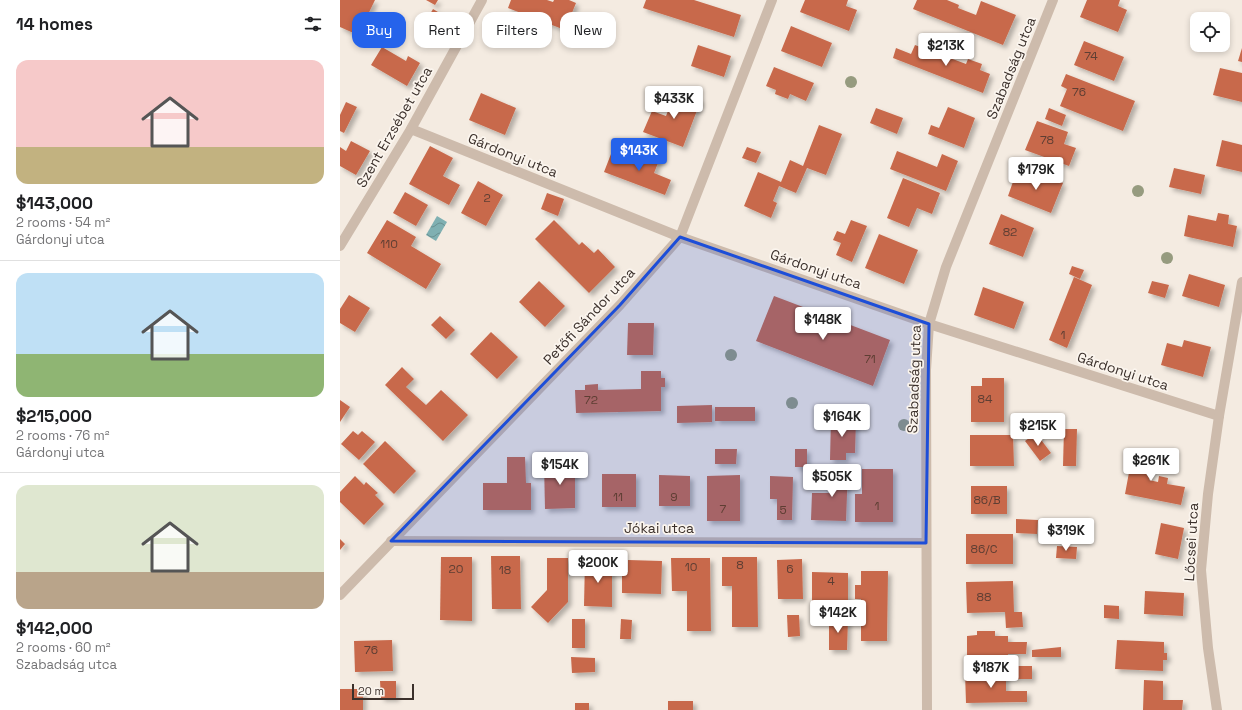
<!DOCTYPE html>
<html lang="en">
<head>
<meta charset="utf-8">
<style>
	:root { --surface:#fff; --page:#f2f2f2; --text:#202124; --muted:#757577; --line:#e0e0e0; --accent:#2563eb }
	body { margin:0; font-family:"Space Grotesk",sans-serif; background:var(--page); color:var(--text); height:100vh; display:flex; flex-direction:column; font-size:15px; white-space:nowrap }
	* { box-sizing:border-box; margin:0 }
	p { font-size:13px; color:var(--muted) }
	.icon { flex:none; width:22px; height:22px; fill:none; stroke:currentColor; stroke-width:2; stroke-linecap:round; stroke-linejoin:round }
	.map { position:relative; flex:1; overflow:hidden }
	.details { display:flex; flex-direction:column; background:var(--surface); width:340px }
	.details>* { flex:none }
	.top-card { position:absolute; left:12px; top:12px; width:380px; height:36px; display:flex; gap:8px }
	.tools { position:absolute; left:850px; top:12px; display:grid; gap:8px }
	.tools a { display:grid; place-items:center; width:40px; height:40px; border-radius:8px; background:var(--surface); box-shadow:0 2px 6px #0003; font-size:20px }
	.scale { position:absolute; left:12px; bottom:10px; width:62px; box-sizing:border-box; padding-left:4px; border:2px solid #3b302b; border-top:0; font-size:11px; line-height:14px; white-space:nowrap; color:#3b302b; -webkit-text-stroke:3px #fbf5ee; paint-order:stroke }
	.price { position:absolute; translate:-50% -34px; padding:0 9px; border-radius:4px; background:#fff; color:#222; font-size:13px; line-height:26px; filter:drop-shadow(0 1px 2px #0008) }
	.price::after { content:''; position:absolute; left:50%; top:24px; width:12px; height:9px; margin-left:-6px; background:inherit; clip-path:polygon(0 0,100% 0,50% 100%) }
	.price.selected { background:var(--accent); color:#fff }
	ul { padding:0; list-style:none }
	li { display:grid; align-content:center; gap:8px; height:212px; padding:0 16px }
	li+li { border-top:1px solid var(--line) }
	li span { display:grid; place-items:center; height:124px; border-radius:12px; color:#555 }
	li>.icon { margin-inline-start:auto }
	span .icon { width:72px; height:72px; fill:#fffc; stroke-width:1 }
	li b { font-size:17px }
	h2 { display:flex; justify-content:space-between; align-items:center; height:48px; padding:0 16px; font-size:17px }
	.chip { padding:0 14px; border-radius:12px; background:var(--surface); box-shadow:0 2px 6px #0003; font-size:14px; line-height:36px }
	.chip.selected { background:var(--accent); color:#fff }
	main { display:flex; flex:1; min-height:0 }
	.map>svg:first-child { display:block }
	.water { fill:url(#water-waves) }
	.building { fill:#c8694b; filter:url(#shadow) }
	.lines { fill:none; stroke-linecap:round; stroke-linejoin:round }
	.minor { stroke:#cdbbac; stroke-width:10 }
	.tree { fill:#969b7f }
	.marked { fill:#1d4ed8; fill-opacity:0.2; stroke:#1d4ed8; stroke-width:3; stroke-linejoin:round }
	.labels { text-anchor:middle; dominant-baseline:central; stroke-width:3.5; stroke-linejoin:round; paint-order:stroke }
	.number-label { font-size:12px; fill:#5e3e33 }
	.street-label { font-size:14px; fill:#3b302b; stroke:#fbf5ee }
</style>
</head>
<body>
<main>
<section class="details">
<h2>14 homes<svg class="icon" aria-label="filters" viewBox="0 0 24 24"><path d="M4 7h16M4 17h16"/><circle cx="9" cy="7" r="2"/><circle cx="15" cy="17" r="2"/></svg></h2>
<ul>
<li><span style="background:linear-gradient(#f6c9c9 70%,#c2b280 0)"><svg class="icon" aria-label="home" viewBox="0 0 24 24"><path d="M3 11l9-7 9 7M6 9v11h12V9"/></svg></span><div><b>$143,000</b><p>2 rooms · 54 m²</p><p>Gárdonyi utca</p></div></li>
<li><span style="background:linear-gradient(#bfe0f5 65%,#8fb573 0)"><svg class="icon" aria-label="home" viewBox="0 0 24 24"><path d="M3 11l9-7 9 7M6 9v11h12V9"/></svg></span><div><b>$215,000</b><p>2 rooms · 76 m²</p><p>Gárdonyi utca</p></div></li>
<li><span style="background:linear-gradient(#dfe7d0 70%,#b9a48a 0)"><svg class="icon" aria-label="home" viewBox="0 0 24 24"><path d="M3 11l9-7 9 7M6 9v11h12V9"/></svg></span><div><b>$142,000</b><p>2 rooms · 60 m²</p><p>Szabadság utca</p></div></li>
</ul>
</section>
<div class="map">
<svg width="902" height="710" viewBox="0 0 902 710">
	<defs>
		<pattern id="water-waves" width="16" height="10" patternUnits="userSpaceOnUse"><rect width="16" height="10" fill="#7fb0b2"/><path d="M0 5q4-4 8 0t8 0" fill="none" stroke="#699091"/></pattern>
		<filter id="shadow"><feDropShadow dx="3.5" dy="3.5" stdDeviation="2" flood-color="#0004"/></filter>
	</defs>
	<rect width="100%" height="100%" fill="#f4ebe1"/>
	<polygon class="water" points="97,216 107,222 96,241 86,235"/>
	<g class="building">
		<polygon points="0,0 35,0 18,35 0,27"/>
		<polygon points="86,0 98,0 95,5"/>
		<polygon points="171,0 207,0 213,2 214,0 229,0 236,3 225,30 168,8"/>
		<polygon points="306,0 354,0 401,15 394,37 303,8"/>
		<polygon points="465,0 508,0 506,6 517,10 509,31 460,12"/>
		<polygon points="577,0 607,0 619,5 618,8 636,15 641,1 676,15 663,45 573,9"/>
		<polygon points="747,0 780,0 778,6 787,10 778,32 740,17"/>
		<polygon points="93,9 108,18 102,29 86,21"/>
		<polygon points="44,15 58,22 47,44 34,37"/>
		<polygon points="451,26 492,43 482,67 441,51"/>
		<polygon points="744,41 784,57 774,81 734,65"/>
		<polygon points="358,45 391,56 384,77 351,66"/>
		<polygon points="575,45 626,64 628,59 642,64 640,70 650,74 643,93 553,58 556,48 571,54"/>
		<polygon points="42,47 66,61 68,56 80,63 67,86 31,65"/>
		<polygon points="902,48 902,62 898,61"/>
		<polygon points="434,67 474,83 466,101 450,94 448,99 435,94 436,90 426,86"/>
		<polygon points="880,68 902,73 902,102 873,95"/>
		<polygon points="726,74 795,101 783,131 720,106 727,89 721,86"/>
		<polygon points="336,90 361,100 343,147 303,132 312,111 326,116"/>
		<polygon points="141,93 176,108 165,135 129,120"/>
		<polygon points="6,102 17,107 4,133 0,131 0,115"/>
		<polygon points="608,107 635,118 624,148 588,134 591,125 599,128"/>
		<polygon points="536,108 563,118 557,134 530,123"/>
		<polygon points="709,108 726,115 722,126 705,119"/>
		<polygon points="697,121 728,132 724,144 736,148 729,166 685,150"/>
		<polygon points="479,125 502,134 486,175 467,168 456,193 439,186 433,201 437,203 431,218 404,206 418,172 441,182 450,160 463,166"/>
		<polygon points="882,140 902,145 902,172 876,166"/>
		<polygon points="11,141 30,151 16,175 0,166 0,147 6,151"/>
		<polygon points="90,146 113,158 103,176 120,185 109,205 69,184"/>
		<polygon points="407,147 421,152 416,163 402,158"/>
		<polygon points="301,151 320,158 314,173 331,180 325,195 264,172 271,154 296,164"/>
		<polygon points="557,151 597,167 602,154 618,161 606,191 550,169"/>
		<polygon points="834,168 865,175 861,194 829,187"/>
		<polygon points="687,169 723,183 711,213 668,196 675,176 683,179"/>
		<polygon points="563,178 600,193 592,214 577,208 569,227 547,218"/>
		<polygon points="138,181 163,195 146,226 121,213"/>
		<polygon points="65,192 88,205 76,226 53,213"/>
		<polygon points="207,193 224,199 218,216 201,209"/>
		<polygon points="878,213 889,215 888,224 897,226 893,247 844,236 848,215 876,221"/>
		<polygon points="661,214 694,228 683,257 649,244"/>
		<polygon points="47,220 76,237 71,246 101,264 86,289 27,253"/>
		<polygon points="214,220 239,245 242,242 254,253 258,249 275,267 249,293 195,239"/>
		<polygon points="511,220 527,226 512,262 496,255 501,243 493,240 497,231 505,234"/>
		<polygon points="539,234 578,250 564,284 525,268"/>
		<polygon points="732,266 744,270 740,279 729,274"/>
		<polygon points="849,274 885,285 879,307 842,296"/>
		<polygon points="734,277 752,285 727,348 709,340"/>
		<polygon points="199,281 225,306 205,327 179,302"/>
		<polygon points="812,281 829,285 825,298 808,293"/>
		<polygon points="643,287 684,302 674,329 634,315"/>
		<polygon points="9,295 30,308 15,332 0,323 0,309"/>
		<polygon points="434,296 550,340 533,386 416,341"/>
		<polygon points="100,316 115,330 106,339 91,325"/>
		<polygon points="288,323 314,323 313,355 287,355"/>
		<polygon points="151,332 178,357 157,379 130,354"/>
		<polygon points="844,340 871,347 863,377 821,365 827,343 842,347"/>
		<polygon points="62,367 74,379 66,387 86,405 101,390 128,415 103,441 45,385"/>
		<polygon points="301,371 321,371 321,378 325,378 325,387 321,387 321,411 236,413 235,390 245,390 245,385 258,384 258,390 301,389"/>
		<polygon points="642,378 664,378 664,422 631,422 631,386 642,386"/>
		<polygon points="0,400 10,407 0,422"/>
		<polygon points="372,405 372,422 337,423 337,406"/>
		<rect x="375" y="407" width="40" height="14"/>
		<polygon points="491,418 516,419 515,453 506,453 506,460 490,460"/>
		<polygon points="724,429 737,429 736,466 723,466"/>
		<polygon points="13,431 18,435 22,431 35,442 19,460 1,444"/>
		<polygon points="696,433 711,453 700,461 685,441"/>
		<polygon points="630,435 673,435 674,466 630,466"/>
		<polygon points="45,441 76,471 54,494 23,464"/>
		<polygon points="375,449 397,449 396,464 375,464"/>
		<rect x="455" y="449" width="12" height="18"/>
		<polygon points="793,451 814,455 809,480 818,482 819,476 828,478 827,484 845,487 841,505 785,494"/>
		<polygon points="167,457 185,457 186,483 191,483 191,510 143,510 143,483 167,483"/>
		<polygon points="204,463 235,463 235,508 205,509"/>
		<polygon points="489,467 508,468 506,521 471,520 472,493 489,493"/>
		<polygon points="522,469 553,469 553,522 515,522 515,494 522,494"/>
		<rect x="262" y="474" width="34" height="33"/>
		<polygon points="319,475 350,476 350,506 319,506"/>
		<polygon points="400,475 400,521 367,521 367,476"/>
		<polygon points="15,476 24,485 26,482 38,493 35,495 44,504 24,525 0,502 0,492"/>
		<polygon points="430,476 453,477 452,520 437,520 437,499 430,499"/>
		<rect x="631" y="486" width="36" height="28"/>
		<polygon points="676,519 698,520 697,534 676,533"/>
		<polygon points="821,523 844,528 838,559 815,554"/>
		<rect x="626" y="534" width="47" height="30"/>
		<polygon points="0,539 5,544 0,550"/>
		<polygon points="717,546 737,547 736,559 716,558"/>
		<polygon points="151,556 180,556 181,609 152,609"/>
		<polygon points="101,557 132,557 132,621 100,620"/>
		<polygon points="382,557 417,557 418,627 392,627 392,586 382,586"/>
		<polygon points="207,558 228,558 228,602 208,623 191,607 207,590"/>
		<polygon points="331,558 370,558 371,631 347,631 347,591 332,591"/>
		<polygon points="462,559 463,599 438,599 437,560"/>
		<polygon points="245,560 272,561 272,607 244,606"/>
		<polygon points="288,560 322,561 321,594 282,593 282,572 288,572"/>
		<polygon points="521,571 548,571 547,641 521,641 521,599 515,599 515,585 521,585"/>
		<polygon points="472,572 508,573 508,606 472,605"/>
		<polygon points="673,581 674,612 682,612 683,627 666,628 665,612 627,613 626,582"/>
		<polygon points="805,591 844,593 843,616 804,614"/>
		<polygon points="764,605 779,606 779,619 764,618"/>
		<polygon points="447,615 459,615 460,636 448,637"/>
		<rect x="232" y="619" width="13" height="29"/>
		<polygon points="281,619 292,620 291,639 280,639"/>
		<polygon points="489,619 508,619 507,650 489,650"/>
		<polygon points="637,631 655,631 655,636 668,636 668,642 687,642 686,654 668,654 668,658 627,657 627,636 637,635"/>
		<polygon points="52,640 53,671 15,672 14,641"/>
		<polygon points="777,640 824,642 824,653 827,653 827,660 823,660 823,671 775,669"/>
		<polygon points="721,647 721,657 692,657 692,650"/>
		<polygon points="231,657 255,658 255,672 232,673"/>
		<rect x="674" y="666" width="18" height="13"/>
		<polygon points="666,671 666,691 687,691 687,702 626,703 625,672"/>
		<polygon points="804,680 823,681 823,700 843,700 842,710 803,710"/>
		<polygon points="40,681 56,681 56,698 41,698"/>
		<rect x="0" y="689" width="23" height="21"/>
		<rect x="328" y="701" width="25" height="9"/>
		<rect x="235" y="703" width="14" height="7"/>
	</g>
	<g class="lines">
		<g class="minor">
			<polyline points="71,129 340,237 589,324 879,416"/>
			<polyline points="0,246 71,129 142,0"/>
			<polyline points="51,541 586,543"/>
			<polyline points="0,595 280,305 340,237 432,0"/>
			<polyline points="587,710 586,370 589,324 606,267 713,0"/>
			<polyline points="877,710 868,648 861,570 868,494 879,416 902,282"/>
		</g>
	</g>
	<g class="tree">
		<circle cx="511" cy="82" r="6"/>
		<circle cx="798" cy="191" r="6"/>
		<circle cx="827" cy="258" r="6"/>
		<circle cx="391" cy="355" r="6"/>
		<circle cx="452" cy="403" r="6"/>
		<circle cx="564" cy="425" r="6"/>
	</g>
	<path class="marked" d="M340,237l249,87 -3,219 -535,-2 229,-236z"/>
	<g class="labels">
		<g class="number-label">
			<text x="751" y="56">74</text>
			<text x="739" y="92">76</text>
			<text x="707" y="140">78</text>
			<text x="147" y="198">2</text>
			<text x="670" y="232">82</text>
			<text x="49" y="244">110</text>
			<text x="723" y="335">1</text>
			<text x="530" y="359">71</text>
			<text x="645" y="399">84</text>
			<text x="251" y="400">72</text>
			<text x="278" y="497">11</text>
			<text x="334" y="497">9</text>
			<text x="647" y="500">86/B</text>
			<text x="537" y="506">1</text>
			<text x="383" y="509">7</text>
			<text x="443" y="510">5</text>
			<text x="644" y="549">86/C</text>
			<text x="400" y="565">8</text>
			<text x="351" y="567">10</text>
			<text x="116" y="569">20</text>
			<text x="450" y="569">6</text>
			<text x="165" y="570">18</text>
			<text x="491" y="581">4</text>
			<text x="644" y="597">88</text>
			<text x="31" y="650">76</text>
		</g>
		<g class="street-label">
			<text transform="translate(671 68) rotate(-68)">Szabadság utca</text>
			<text transform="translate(54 127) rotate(-60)">Szent Erzsébet utca</text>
			<text transform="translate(173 155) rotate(22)">Gárdonyi utca</text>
			<text transform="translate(476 269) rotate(19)">Gárdonyi utca</text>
			<text transform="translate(249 316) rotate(-47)">Petőfi Sándor utca</text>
			<text transform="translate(783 371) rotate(18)">Gárdonyi utca</text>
			<text transform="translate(574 379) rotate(-88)">Szabadság utca</text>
			<text x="319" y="528">Jókai utca</text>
			<text transform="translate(851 542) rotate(-87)">Lőcsei utca</text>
		</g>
	</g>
</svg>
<div class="tools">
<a><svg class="icon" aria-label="locate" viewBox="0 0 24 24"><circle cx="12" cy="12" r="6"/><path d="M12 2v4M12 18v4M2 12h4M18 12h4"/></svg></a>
</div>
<div class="scale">20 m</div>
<b class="price" style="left:606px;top:67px">$213K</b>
<b class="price" style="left:334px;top:120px">$433K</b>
<b class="price selected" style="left:299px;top:172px">$143K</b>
<b class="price" style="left:696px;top:191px">$179K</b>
<b class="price" style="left:483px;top:341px">$148K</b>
<b class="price" style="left:502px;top:438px">$164K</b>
<b class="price" style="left:698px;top:447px">$215K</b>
<b class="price" style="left:811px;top:482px">$261K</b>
<b class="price" style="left:220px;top:486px">$154K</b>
<b class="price" style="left:492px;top:498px">$505K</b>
<b class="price" style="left:726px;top:552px">$319K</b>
<b class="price" style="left:258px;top:584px">$200K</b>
<b class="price" style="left:498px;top:634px">$142K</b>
<b class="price" style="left:651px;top:689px">$187K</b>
<div class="top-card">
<a class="chip selected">Buy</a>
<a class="chip">Rent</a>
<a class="chip">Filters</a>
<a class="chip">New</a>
</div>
</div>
</main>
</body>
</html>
